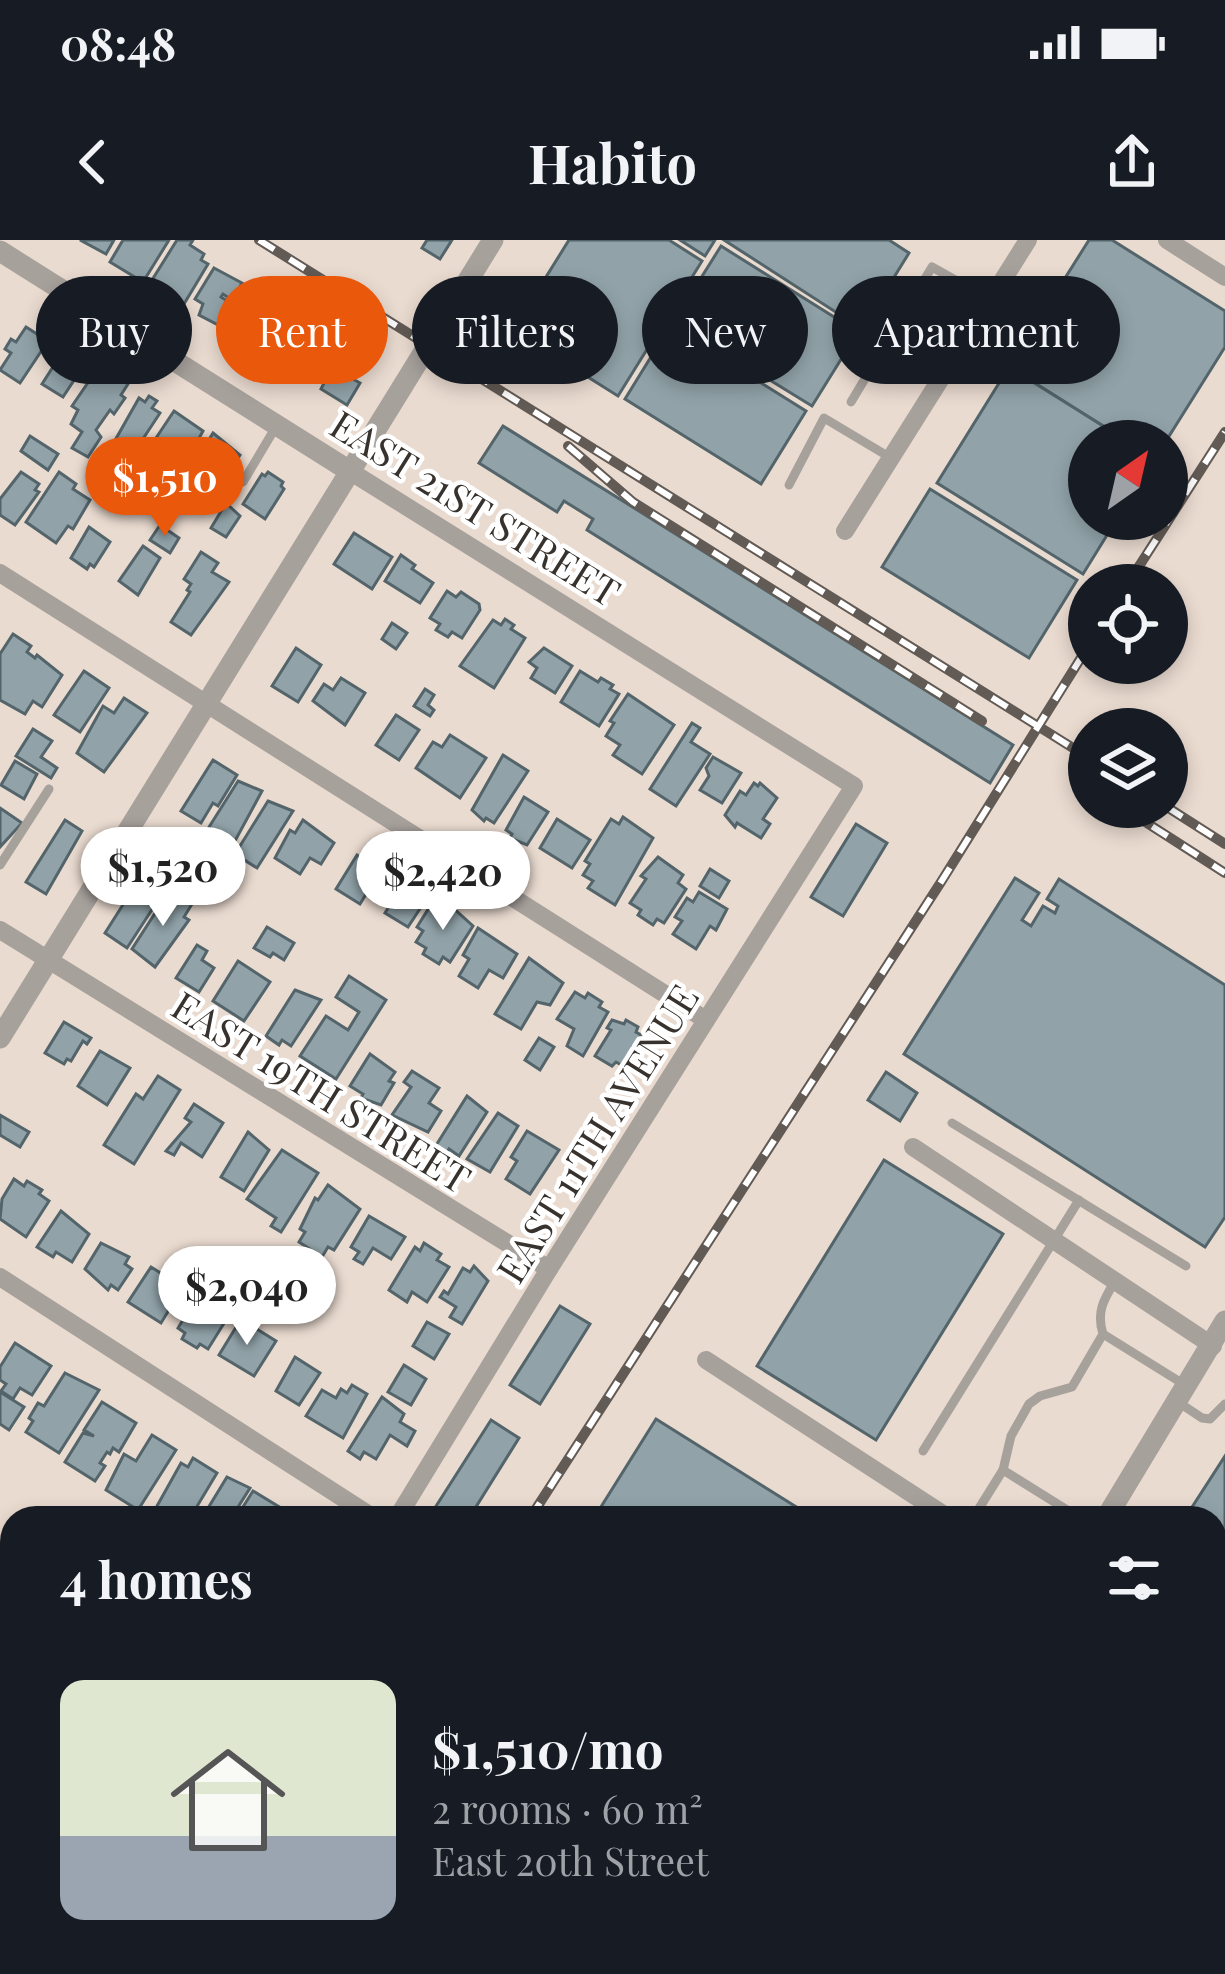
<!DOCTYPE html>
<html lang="en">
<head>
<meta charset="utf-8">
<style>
	:root { --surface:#171b24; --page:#242831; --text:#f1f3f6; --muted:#9ea1a6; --accent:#ea580c }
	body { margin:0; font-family:"Playfair Display",serif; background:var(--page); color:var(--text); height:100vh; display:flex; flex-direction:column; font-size:45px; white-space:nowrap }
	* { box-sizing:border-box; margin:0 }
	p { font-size:39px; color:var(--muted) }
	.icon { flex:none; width:66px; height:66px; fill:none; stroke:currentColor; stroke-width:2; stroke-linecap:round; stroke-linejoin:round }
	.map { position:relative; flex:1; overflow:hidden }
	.side { position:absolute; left:0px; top:1266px; width:1227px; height:468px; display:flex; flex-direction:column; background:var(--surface); border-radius:36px 36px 0 0; box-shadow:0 6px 18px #0003 }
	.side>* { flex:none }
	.banner { position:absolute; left:36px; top:36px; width:1155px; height:108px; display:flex; gap:24px }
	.needle { width:78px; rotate:34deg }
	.tools { position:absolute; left:1068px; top:180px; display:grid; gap:24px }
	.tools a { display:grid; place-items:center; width:120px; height:120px; border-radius:50%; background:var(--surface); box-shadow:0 6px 18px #0003; font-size:60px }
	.price { position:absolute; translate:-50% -102px; padding:0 27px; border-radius:42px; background:#fff; color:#222; font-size:39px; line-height:78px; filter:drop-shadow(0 3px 6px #0008) }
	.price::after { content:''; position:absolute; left:50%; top:72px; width:36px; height:27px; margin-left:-18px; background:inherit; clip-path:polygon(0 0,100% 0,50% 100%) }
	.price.active { background:var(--accent); color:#fff }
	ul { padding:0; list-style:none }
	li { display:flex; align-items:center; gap:36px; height:300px; padding:0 60px }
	li span { display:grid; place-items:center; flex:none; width:336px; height:240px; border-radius:24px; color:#555 }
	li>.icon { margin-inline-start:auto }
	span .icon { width:144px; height:144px; fill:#fffc; stroke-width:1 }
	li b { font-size:51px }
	h2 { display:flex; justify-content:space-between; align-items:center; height:144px; padding:0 60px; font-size:51px }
	.chip { padding:0 42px; border-radius:54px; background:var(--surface); box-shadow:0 6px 18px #0003; font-size:42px; line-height:108px }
	.chip.active { background:var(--accent); color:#fff }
	.status { display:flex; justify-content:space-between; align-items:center; height:84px; padding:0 60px; background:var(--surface); direction:ltr }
	.status svg { height:33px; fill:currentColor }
	header { display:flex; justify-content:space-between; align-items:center; height:156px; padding:0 60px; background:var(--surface); font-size:54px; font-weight:700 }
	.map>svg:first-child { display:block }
	.building { fill:#91a3a9; stroke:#53646a; stroke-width:3 }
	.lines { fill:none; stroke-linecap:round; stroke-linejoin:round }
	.service { stroke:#a7a19c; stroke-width:9 }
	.minor { stroke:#a7a19c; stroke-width:18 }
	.tertiary { stroke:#a7a19c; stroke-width:21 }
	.rail-casing { stroke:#625a54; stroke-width:10 }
	.rail { stroke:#fff; stroke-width:6; stroke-dasharray:18; stroke-linecap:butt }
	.labels { text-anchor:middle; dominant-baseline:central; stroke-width:9; stroke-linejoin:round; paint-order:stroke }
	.street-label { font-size:39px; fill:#37322d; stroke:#fff }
</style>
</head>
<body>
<div class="status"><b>08:48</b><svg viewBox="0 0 49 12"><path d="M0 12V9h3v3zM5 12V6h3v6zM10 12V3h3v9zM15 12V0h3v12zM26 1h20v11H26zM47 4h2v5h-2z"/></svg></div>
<header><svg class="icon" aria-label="back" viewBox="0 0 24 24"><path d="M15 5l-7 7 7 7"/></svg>Habito<svg class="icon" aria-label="share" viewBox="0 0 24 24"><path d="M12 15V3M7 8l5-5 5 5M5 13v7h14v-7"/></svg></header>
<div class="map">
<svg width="1225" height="1734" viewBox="0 0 1225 1734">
	<rect width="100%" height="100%" fill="#eadbd0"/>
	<g class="building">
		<polygon points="80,0 114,0 106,14"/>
		<polygon points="123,0 169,0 143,42 110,22"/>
		<polygon points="177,0 193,0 190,5 204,14 201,20 208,24 181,69 147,48"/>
		<polygon points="427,0 452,0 440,19 422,8"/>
		<polygon points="569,0 669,0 702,21 618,156 513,90"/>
		<polygon points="680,0 715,0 705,16"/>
		<polygon points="724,0 889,0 909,13 862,89"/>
		<polygon points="1089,0 1112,0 1225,71 1225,107 1166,201 1127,201 1009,127"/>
		<polygon points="721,6 858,92 812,166 674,81"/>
		<polygon points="214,28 242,43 232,60 223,54 221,57 237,67 224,88 199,75 203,64 195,59"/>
		<polygon points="262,39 281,51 274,65 288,73 261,117 225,95"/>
		<polygon points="310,74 334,90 305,137 289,126 285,132 274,125 292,87 321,105 326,97 304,83"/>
		<polygon points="670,86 806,171 761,244 625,159"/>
		<polygon points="26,87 48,101 20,143 0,130 11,113 5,109 11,99 16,102"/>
		<polygon points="67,105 88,119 63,157 42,144"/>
		<polygon points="339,114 350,121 344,134 360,143 347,165 321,149"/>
		<polygon points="100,125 128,144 121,155 125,158 114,174 110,170 96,190 101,197 88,217 72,208 82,192 71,184 78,170 72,166"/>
		<polygon points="1009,127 1127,201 1089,201 1089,279 1117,279 1083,334 937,243"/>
		<polygon points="149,156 157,161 152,168 160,173 133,214 141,219 136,225 109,211 139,158 145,162"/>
		<polygon points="174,171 203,191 179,235 146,213"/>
		<polygon points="503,186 1013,505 990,543 587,290 593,279 564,261 557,272 479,223"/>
		<polygon points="213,193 240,215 224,239 230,242 210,271 178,250"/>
		<polygon points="30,196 58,214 48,230 21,211"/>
		<polygon points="21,232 39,244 35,250 39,252 15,285 0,275 0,259"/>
		<polygon points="59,232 76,244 73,249 90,260 73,289 68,286 56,303 26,282"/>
		<polygon points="268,232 283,242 281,246 284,249 265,279 243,264 262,234 265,236"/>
		<polygon points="930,249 1077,340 1029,418 882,327"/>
		<polygon points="226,263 240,276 226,297 211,288"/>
		<polygon points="160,285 179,298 170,313 150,300"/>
		<polygon points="89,287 110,302 94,327 90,324 87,329 71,318"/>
		<polygon points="354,293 392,317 372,349 334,324"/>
		<polygon points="143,306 160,318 138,355 119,341"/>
		<polygon points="201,312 218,323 212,332 229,342 191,395 171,382 190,352 187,350 191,344 184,339"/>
		<polygon points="401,315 415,325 412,329 433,343 420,363 385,341"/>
		<polygon points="447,351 456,357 461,352 479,364 480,370 462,398 452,392 448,397 436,390 440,384 430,378"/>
		<polygon points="505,379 514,385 511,389 525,398 494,448 460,426 493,380 501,385"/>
		<polygon points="392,383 407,393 396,409 382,399"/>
		<polygon points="13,394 31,406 27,412 35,418 37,415 62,435 42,467 33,461 25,474 0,460 0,414"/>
		<polygon points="296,408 321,425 298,462 272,446"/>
		<polygon points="544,408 572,426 555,453 531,438 537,428 529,422"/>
		<polygon points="84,431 109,448 80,492 54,475"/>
		<polygon points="580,431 598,442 601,438 613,445 610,449 619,454 599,486 561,462"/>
		<polygon points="341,438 365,453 345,485 313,461 324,444 333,450"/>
		<polygon points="425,449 434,455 428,465 434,470 430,476 414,466"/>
		<polygon points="628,454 674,485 642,534 613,515 620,505 606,496 614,483 610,481"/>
		<polygon points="124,458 147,473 104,532 77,513 103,466 114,473"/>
		<polygon points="396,475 419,490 399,520 376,505"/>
		<polygon points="692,483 700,488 691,502 710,514 676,566 650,549"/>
		<polygon points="33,489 52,501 41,517 57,528 51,538 16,516"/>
		<polygon points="450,495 486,518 460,558 416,528 433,502 442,507"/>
		<polygon points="503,515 528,531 494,583 486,578 484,581 472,570"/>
		<polygon points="713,517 741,533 722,563 700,550 709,536 706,528"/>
		<polygon points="213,520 237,535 218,566 213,563 201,583 181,571"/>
		<polygon points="15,521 37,534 24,559 1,545"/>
		<polygon points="238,541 262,551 223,623 213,616 200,630 187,622"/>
		<polygon points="754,543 758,546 760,543 777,558 763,579 770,584 761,598 737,583 735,587 725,575 740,551 746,555"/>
		<polygon points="524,557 548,572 527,605 510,598 512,594 506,590"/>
		<polygon points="268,561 293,571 257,628 235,614"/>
		<polygon points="0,568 22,583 0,607"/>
		<polygon points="623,577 653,598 615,665 588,648 593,641 583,635 590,624 585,621 611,579 619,584"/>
		<polygon points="557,579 590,600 572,628 540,608"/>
		<polygon points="65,580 82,591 46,654 26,642"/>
		<polygon points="303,580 334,603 321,624 310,618 300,634 275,618 290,590 295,593"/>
		<polygon points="856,584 887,603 843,676 811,657"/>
		<polygon points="357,615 381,630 360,664 336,649"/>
		<polygon points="658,617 683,635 678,643 686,649 664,683 657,679 653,685 638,675 641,670 630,663 646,639 641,636"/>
		<polygon points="710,629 729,641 719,658 700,646"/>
		<polygon points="145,630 168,645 127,708 105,693"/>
		<polygon points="1015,638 1039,653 1022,680 1031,686 1043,666 1055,673 1058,666 1047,659 1059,639 1225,745 1225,977 1205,1007 904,814"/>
		<polygon points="403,644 427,658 408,687 385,673"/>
		<polygon points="170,650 192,664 184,677 189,680 155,727 132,709"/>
		<polygon points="699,652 727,669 716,690 710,686 696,709 673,694 682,681 675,677 687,658 693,662"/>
		<polygon points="432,663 449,671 452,667 473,686 450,722 443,717 439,724 423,714 426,708 416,702 423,691 417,687"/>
		<polygon points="267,687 294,703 284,720 273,713 270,717 254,708"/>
		<polygon points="478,688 517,714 503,738 489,730 478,748 459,736 469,719 463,715"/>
		<polygon points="197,705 207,711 202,720 214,728 199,752 176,738"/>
		<polygon points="529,718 563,743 550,765 537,762 521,789 495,774"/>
		<polygon points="238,721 270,742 244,781 213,761"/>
		<polygon points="349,736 386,760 336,839 300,816 326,776 348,790 359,772 336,757"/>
		<polygon points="295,750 321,760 291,806 282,800 279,805 266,796"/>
		<polygon points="575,752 585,758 588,753 602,762 599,767 608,772 583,816 567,806 574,789 557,779"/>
		<polygon points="612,780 624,784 626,780 638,787 636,792 641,795 623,826 616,822 612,826 595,816 611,790 607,788"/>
		<polygon points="64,782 91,798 87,804 83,801 71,821 67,819 64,824 45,813"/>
		<polygon points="539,798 554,807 540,830 525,820"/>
		<polygon points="100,811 130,828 107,865 78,846"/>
		<polygon points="370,814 395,832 389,841 394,843 381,865 361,858 363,854 350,846"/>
		<polygon points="412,831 439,848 429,863 441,871 428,892 392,875 411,847 404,842"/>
		<polygon points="886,832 917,853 900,881 868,860"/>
		<polygon points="158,836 180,850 134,924 104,905 136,854 143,859"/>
		<polygon points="467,856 487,872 459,916 449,909 446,914 435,907"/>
		<polygon points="194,864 223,883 202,917 181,903 174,915 166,911 191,882 185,878"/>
		<polygon points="498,873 518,886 490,932 467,919"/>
		<polygon points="0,875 29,892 20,907 0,895"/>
		<polygon points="527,891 559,910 530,954 506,939 517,921 511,917"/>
		<polygon points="248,892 269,910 244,951 221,937"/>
		<polygon points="282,910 318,933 281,992 271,986 276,978 247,959"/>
		<polygon points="884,920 1003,994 876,1200 757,1126"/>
		<polygon points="14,939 24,946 27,941 42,950 39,954 49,961 26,997 0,979 2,959"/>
		<polygon points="328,945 360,969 334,1010 328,1007 322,1017 299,1002 305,992 300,989 315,958 318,960"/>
		<polygon points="61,971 89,994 72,1022 56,1012 53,1017 37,1007"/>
		<polygon points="369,976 405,997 391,1019 373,1008 363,1024 354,1019 359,1012 351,1007"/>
		<polygon points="101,1003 129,1017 125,1024 132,1029 118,1050 111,1045 108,1050 85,1029"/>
		<polygon points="424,1003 441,1014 437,1020 449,1027 427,1062 412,1052 407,1062 389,1050 415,1007 420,1011"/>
		<polygon points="310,1019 321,1026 312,1040 309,1038 305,1043 298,1037"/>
		<polygon points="474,1026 488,1041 462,1084 450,1077 456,1067 440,1057 444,1051 448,1054 463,1028 470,1032"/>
		<polygon points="151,1027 183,1047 161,1083 128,1062"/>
		<polygon points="200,1052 231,1072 208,1109 200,1104 197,1108 182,1099 185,1093 178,1088"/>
		<polygon points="560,1066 590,1084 540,1164 510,1145"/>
		<polygon points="241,1079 276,1101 254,1136 219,1115"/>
		<polygon points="427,1082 449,1094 434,1119 413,1106"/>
		<polygon points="15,1103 51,1126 32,1155 20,1148 13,1159 1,1151 6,1144 0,1140 0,1127"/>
		<polygon points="295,1117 320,1133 299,1165 276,1151"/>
		<polygon points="404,1125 426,1139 411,1165 388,1152"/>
		<polygon points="65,1133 99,1150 59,1213 26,1192 33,1181 29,1178 38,1163 44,1166"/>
		<polygon points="352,1145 367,1154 343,1198 306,1176 322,1150 336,1158 341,1149 347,1153"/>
		<polygon points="0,1152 24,1167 9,1190 0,1184"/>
		<polygon points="382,1157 404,1174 400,1182 415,1191 407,1206 390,1195 376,1219 364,1212 360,1219 348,1211"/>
		<polygon points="102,1162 136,1183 119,1212 113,1208 110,1214 107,1212 100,1223 105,1226 95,1241 65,1222 83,1193 94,1196 84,1190"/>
		<polygon points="656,1179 814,1278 594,1278"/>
		<polygon points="491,1180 519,1198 469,1278 437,1278 431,1274"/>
		<polygon points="152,1195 176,1210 138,1270 106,1250 124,1214 136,1221"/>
		<polygon points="1225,1216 1225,1420 1217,1428 1215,1278 1185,1278"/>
		<polygon points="193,1218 217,1233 190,1278 152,1275 181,1223 188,1227"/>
		<polygon points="227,1237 250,1248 231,1278 202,1278"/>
		<polygon points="253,1251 281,1268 274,1278 236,1278"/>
		<polygon points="0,1441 12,1448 12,1522 0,1542"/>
		<polygon points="0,1559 12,1567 12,1599 8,1606 12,1608 12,1678 0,1671"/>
		<polygon points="98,1722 176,1722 168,1734 117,1734"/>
		<polygon points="314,1722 446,1722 451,1725 445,1734 307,1734"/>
		<polygon points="668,1722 732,1722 725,1734 687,1734"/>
		<polygon points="885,1722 1096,1722 1088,1734 877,1734"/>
	</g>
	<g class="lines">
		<g class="service">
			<polyline points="851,162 932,27 991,60"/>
			<polyline points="243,242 277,185"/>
			<polyline points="789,245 824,178 891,218"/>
			<polyline points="0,625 49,549"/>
			<polyline points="952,883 1186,1026"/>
			<polyline points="1103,1094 1185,1145"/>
			<polyline points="1178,1162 1202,1178 1210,1179 1225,1164"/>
			<polyline points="923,1211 1079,960"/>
			<polyline points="1003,1230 1080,1278"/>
			<path d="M973,1278l30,-48 8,-34 18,-32 11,-8 32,-9 31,-53c-7,-22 1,-35 12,-53"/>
		</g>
		<g class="minor">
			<polyline points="1167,0 1225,37"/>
			<polyline points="348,230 854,546 549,1029 397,1278"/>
			<polyline points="845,291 1028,0"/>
			<polyline points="0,333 706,780"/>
			<polyline points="0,690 549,1029"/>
			<polyline points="913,907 1213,1106"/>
			<polyline points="0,1037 374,1278"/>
			<polyline points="706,1120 949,1278"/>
			<polyline points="1215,1679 1225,1664"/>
			<polyline points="42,1734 49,1722"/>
			<polyline points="459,1734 466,1722"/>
			<polyline points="1180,1734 1188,1722"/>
		</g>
		<g class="tertiary">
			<polyline points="0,11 348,230"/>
			<polyline points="0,798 493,0"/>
			<polyline points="1106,1278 1225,1081"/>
			<polyline points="0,1391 12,1398"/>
			<polyline points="521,1722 540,1734"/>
			<polyline points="823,1734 831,1722"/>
		</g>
		<g class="rail-casing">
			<g id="rail">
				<polyline points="259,0 1089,518"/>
				<polyline points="568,206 633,262 982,481"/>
				<polyline points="1127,345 1225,192"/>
				<polyline points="1122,567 1225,633"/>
				<polyline points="1167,567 1225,604"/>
				<polyline points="530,1278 941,642 1089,405"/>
				<polyline points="1215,1618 1225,1602"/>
				<polyline points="238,1734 246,1722"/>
				<polyline points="269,1734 277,1722"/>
				<polyline points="1142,1734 1150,1722"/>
			</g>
		</g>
		<use href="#rail" class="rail"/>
	</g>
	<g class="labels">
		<g class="street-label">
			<text transform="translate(476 267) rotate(32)">EAST 21ST STREET</text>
			<text transform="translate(322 851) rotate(32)">EAST 19TH STREET</text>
			<text transform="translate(596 893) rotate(-58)">EAST 11TH AVENUE</text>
		</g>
	</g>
</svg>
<div class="tools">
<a><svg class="needle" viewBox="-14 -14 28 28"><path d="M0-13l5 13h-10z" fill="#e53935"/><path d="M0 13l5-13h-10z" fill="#9ea1a6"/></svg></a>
<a><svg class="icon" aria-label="locate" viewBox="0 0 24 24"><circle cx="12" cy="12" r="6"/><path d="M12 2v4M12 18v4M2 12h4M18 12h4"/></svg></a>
<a><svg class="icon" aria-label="layers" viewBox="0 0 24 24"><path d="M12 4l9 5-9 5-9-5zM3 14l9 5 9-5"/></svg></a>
</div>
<b class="price active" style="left:165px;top:299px">$1,510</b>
<b class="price" style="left:163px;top:689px">$1,520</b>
<b class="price" style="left:443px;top:693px">$2,420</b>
<b class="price" style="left:247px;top:1108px">$2,040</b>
<div class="banner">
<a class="chip">Buy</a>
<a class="chip active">Rent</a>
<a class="chip">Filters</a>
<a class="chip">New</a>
<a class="chip">Apartment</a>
</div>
<section class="side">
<h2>4 homes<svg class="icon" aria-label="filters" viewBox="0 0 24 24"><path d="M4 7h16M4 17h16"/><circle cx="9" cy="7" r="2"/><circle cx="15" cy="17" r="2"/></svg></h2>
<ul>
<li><span style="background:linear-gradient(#dfe7d0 65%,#9aa5b1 0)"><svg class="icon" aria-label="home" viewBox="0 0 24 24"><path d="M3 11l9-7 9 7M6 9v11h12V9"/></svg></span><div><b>$1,510/mo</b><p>2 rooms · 60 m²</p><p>East 20th Street</p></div></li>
</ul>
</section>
</div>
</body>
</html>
